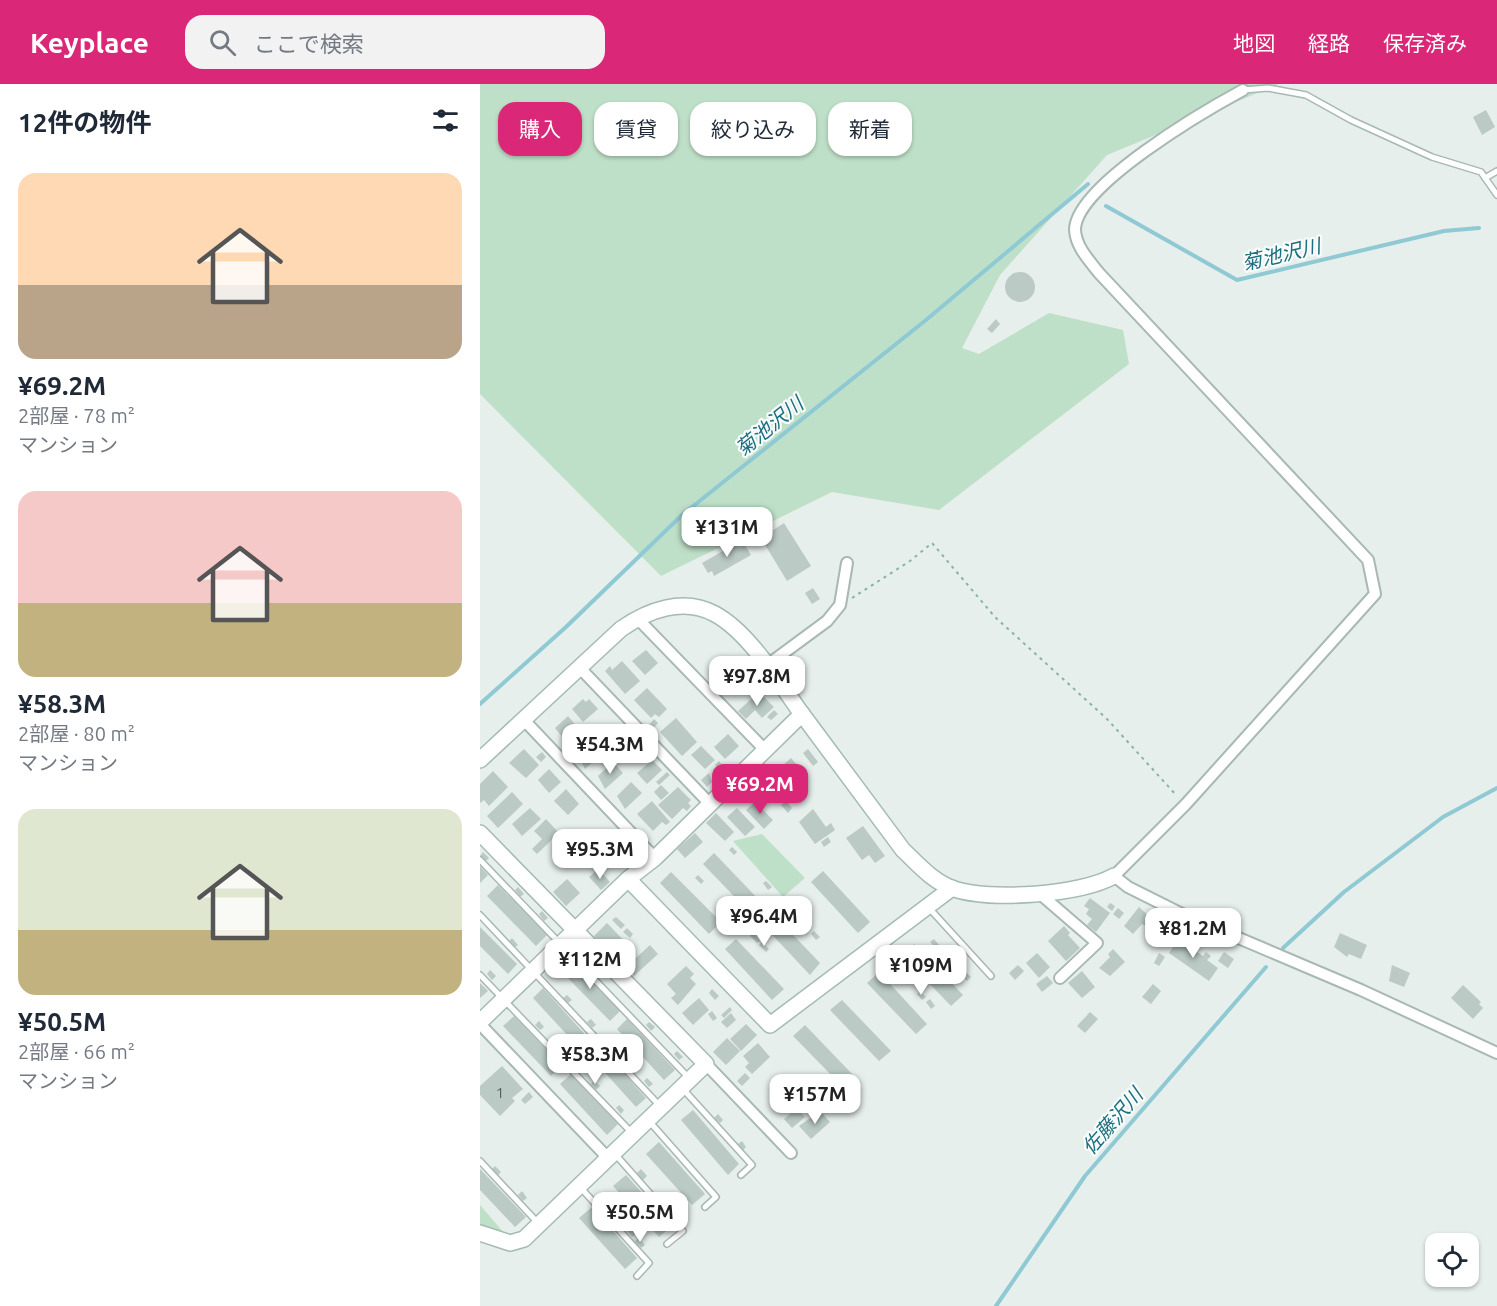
<!DOCTYPE html>
<html lang="ja">
<head>
<meta charset="utf-8">
<style>
	:root { --surface:#fff; --page:#f2f2f3; --text:#1f2937; --muted:#747a83; --accent:#db2777 }
	body { margin:0; font-family:Ubuntu,"Noto Sans JP",sans-serif; background:var(--page); color:var(--text); height:100vh; display:flex; flex-direction:column; font-size:22px; white-space:nowrap }
	* { box-sizing:border-box; margin:0 }
	p { font-size:20px; color:var(--muted) }
	.icon { flex:none; width:33px; height:33px; fill:none; stroke:currentColor; stroke-width:2; stroke-linecap:round; stroke-linejoin:round }
	.map { position:relative; flex:1; overflow:hidden }
	.panel { display:flex; flex-direction:column; background:var(--surface); width:480px }
	.panel>* { flex:none }
	.banner { position:absolute; left:18px; top:18px; width:570px; height:54px; display:flex; gap:12px }
	.fabs { position:absolute; left:945px; top:1149px; display:grid; gap:12px }
	.fabs a { display:grid; place-items:center; width:54px; height:54px; border-radius:12px; background:var(--surface); box-shadow:0 2px 4px #0004; font-size:30px }
	.price { position:absolute; translate:-50% -51px; padding:0 14px; border-radius:12px; background:#fff; color:#222; font-size:20px; line-height:39px; filter:drop-shadow(0 2px 3px #0008) }
	.price::after { content:''; position:absolute; left:50%; top:36px; width:18px; height:14px; margin-left:-9px; background:inherit; clip-path:polygon(0 0,100% 0,50% 100%) }
	.price.current { background:var(--accent); color:#fff }
	ul { padding:0; list-style:none }
	li { display:grid; align-content:center; gap:12px; height:318px; padding:0 18px }
	li span { display:grid; place-items:center; height:186px; border-radius:18px; color:#555 }
	li>.icon { margin-inline-start:auto }
	span .icon { width:108px; height:108px; fill:#fffc; stroke-width:1 }
	li b { font-size:26px }
	h2 { display:flex; justify-content:space-between; align-items:center; height:72px; padding:0 18px; font-size:26px }
	.tag { padding:0 21px; border-radius:18px; background:var(--surface); box-shadow:0 2px 4px #0004; font-size:21px; line-height:54px }
	.tag.current { background:var(--accent); color:#fff }
	header { display:flex; align-items:center; gap:36px; box-sizing:border-box; height:84px; padding:0 30px; background:var(--accent); color:#fff }
	header strong { font-size:28px }
	nav { display:flex; gap:33px; margin-inline-start:auto; font-size:21px }
	.search { width:420px; height:54px; background:var(--page); display:flex; align-items:center; gap:15px; box-sizing:border-box; padding:0 21px; border-radius:18px; color:var(--muted); font-size:22px }
	main { display:flex; flex:1; min-height:0 }
	.map>svg:first-child { display:block }
	.green { fill:#bfe0c8 }
	.lines { fill:none; stroke-linecap:round; stroke-linejoin:round }
	.stream { stroke:#8ec9d4; stroke-width:4 }
	.building { fill:#bbcac4 }
	.lane-casing { stroke:#a8b8b2; stroke-width:8 }
	.street-casing { stroke:#a8b8b2; stroke-width:14 }
	.secondary-casing { stroke:#a4bbb3; stroke-width:18 }
	.path { stroke:#86b3a5; stroke-width:2; stroke-dasharray:3 4.5; stroke-linecap:butt }
	.lane { stroke:#fff; stroke-width:5 }
	.street { stroke:#fff; stroke-width:10 }
	.secondary { stroke:#fff; stroke-width:15 }
	.labels { text-anchor:middle; dominant-baseline:central; stroke-width:4.5; stroke-linejoin:round; paint-order:stroke }
	.number-label { font-size:15px; fill:#4a645c }
	.water-label { font-size:20px; font-style:italic; fill:#1c6f80; stroke:#f7fbf9 }
</style>
</head>
<body>
<header>
<strong>Keyplace</strong>
<div class="search"><svg class="icon" aria-label="search" viewBox="0 0 24 24"><circle cx="10" cy="10" r="6"/><path d="M15 15l6 6"/></svg>ここで検索</div>
<nav><a>地図</a><a>経路</a><a>保存済み</a></nav>
</header>
<main>
<section class="panel">
<h2>12件の物件<svg class="icon" aria-label="filters" viewBox="0 0 24 24"><path d="M4 7h16M4 17h16"/><circle cx="9" cy="7" r="2"/><circle cx="15" cy="17" r="2"/></svg></h2>
<ul>
<li><span style="background:linear-gradient(#ffd9b3 60%,#b9a48a 0)"><svg class="icon" aria-label="home" viewBox="0 0 24 24"><path d="M3 11l9-7 9 7M6 9v11h12V9"/></svg></span><div><b>¥69.2M</b><p>2部屋 · 78 m²</p><p>マンション</p></div></li>
<li><span style="background:linear-gradient(#f6c9c9 60%,#c2b280 0)"><svg class="icon" aria-label="home" viewBox="0 0 24 24"><path d="M3 11l9-7 9 7M6 9v11h12V9"/></svg></span><div><b>¥58.3M</b><p>2部屋 · 80 m²</p><p>マンション</p></div></li>
<li><span style="background:linear-gradient(#dfe7d0 65%,#c2b280 0)"><svg class="icon" aria-label="home" viewBox="0 0 24 24"><path d="M3 11l9-7 9 7M6 9v11h12V9"/></svg></span><div><b>¥50.5M</b><p>2部屋 · 66 m²</p><p>マンション</p></div></li>
</ul>
</section>
<div class="map">
<svg width="1017" height="1222" viewBox="0 0 1017 1222">
	<rect width="100%" height="100%" fill="#e6efeb"/>
	<g class="green">
		<polygon points="0,0 799,0 627,71 520,191 482,264 499,270 569,229 643,246 649,280 459,426 352,408 181,492 0,310"/>
		<polygon points="282,750 325,794 303,813 253,757"/>
		<polygon points="0,1121 25,1150 0,1140"/>
	</g>
	<g class="lines">
		<g class="stream">
			<polyline points="626,122 757,196 964,147 999,144"/>
			<polyline points="0,620 86,543 202,431 446,236 608,100"/>
			<polyline points="803,864 864,808 963,733 1017,704"/>
			<polyline points="516,1222 605,1092 786,883"/>
		</g>
	</g>
	<g class="building">
		<polygon points="1006,26 1015,43 1002,51 993,33"/>
		<circle cx="540" cy="203" r="15"/>
		<polygon points="516,235 520,240 512,249 507,245"/>
		<polygon points="304,439 331,482 307,497 281,454"/>
		<polygon points="262,456 271,471 234,492 232,487 228,489 222,479"/>
		<polygon points="333,504 340,515 332,520 325,509"/>
		<polygon points="166,566 178,579 165,591 152,577"/>
		<polygon points="142,577 160,597 145,610 125,587 130,582 132,586"/>
		<polygon points="167,604 187,625 179,633 175,630 171,634 154,616"/>
		<polygon points="279,608 294,623 282,634 275,626 266,635 258,627"/>
		<polygon points="103,615 106,618 109,615 118,625 103,638 92,625"/>
		<polygon points="294,626 298,630 291,636 287,633"/>
		<polygon points="88,632 99,645 89,655 84,655 75,644"/>
		<polygon points="196,634 217,658 202,672 180,648"/>
		<polygon points="174,635 178,639 172,646 168,642"/>
		<polygon points="141,644 153,657 141,668 129,655"/>
		<polygon points="248,650 259,662 245,675 234,663"/>
		<polygon points="108,652 111,655 104,660 102,657"/>
		<polygon points="115,659 123,669 105,685 99,673"/>
		<polygon points="221,662 235,676 225,685 211,671"/>
		<polygon points="44,665 59,681 46,694 29,679"/>
		<polygon points="328,665 338,678 333,682 323,669"/>
		<polygon points="136,667 140,672 136,676 132,671"/>
		<polygon points="62,668 66,673 61,678 56,673"/>
		<polygon points="311,674 325,690 307,706 293,690"/>
		<polygon points="172,676 182,686 167,700 157,689"/>
		<polygon points="239,677 246,685 242,689 235,681"/>
		<polygon points="133,678 143,689 125,705 118,692"/>
		<polygon points="69,685 81,698 69,709 58,696"/>
		<polygon points="13,687 28,703 9,722 4,716 0,719 0,700"/>
		<polygon points="187,688 190,691 179,701 176,698"/>
		<polygon points="229,689 232,698 227,703 221,696"/>
		<polygon points="151,698 162,709 145,725 137,712"/>
		<polygon points="181,701 189,709 181,716 174,708"/>
		<polygon points="198,703 211,716 208,719 211,722 207,727 203,724 192,735 178,721"/>
		<polygon points="86,705 99,720 88,731 74,717"/>
		<polygon points="32,708 43,720 18,744 7,732"/>
		<polygon points="172,717 190,738 186,741 182,738 173,747 157,730"/>
		<polygon points="306,717 312,724 308,729 301,721"/>
		<polygon points="275,718 293,736 284,745 266,726"/>
		<polygon points="50,724 61,735 42,752 32,740"/>
		<polygon points="257,724 275,743 265,752 247,733"/>
		<polygon points="333,725 346,743 351,739 355,746 335,760 319,738"/>
		<polygon points="236,729 254,748 245,757 226,739"/>
		<polygon points="66,735 79,749 57,770 52,765 62,755 54,747"/>
		<polygon points="383,742 405,772 395,779 389,771 382,776 366,754"/>
		<polygon points="215,749 223,758 205,774 197,765"/>
		<polygon points="348,753 351,758 344,763 341,758"/>
		<polygon points="87,754 105,774 93,784 89,778 86,781 73,766"/>
		<polygon points="252,763 257,768 254,771 249,766"/>
		<polygon points="3,768 9,774 5,778 0,772"/>
		<polygon points="234,769 283,820 272,831 223,780"/>
		<polygon points="0,782 8,791 0,799"/>
		<polygon points="118,785 130,798 121,806 109,793"/>
		<polygon points="343,787 390,838 378,849 331,798"/>
		<polygon points="191,788 241,838 229,850 180,799"/>
		<polygon points="218,791 224,797 221,800 215,794"/>
		<polygon points="87,795 100,809 86,822 73,808"/>
		<polygon points="286,797 292,803 288,806 283,799"/>
		<polygon points="18,801 67,851 56,862 7,812"/>
		<polygon points="38,803 44,810 40,813 35,806"/>
		<polygon points="610,814 630,829 616,848 607,841 612,835 606,830 609,825 604,822"/>
		<polygon points="242,817 248,823 245,826 239,820"/>
		<polygon points="630,819 635,822 632,827 627,823"/>
		<polygon points="659,823 672,835 666,842 662,840 653,850 644,842"/>
		<polygon points="638,824 644,829 639,835 633,830"/>
		<polygon points="62,827 68,834 64,837 59,830"/>
		<polygon points="292,829 340,879 330,891 281,839"/>
		<polygon points="136,833 145,841 141,845 132,836"/>
		<polygon points="127,839 148,861 134,874 114,852"/>
		<polygon points="584,842 590,849 588,851 600,864 586,877 568,857"/>
		<polygon points="0,843 37,880 28,890 0,862"/>
		<polygon points="147,844 153,850 150,854 143,848"/>
		<polygon points="334,847 340,853 336,856 331,850"/>
		<polygon points="273,849 280,857 277,859 270,852"/>
		<polygon points="860,849 887,861 881,875 869,870 867,873 854,863"/>
		<polygon points="694,852 723,872 726,868 731,872 727,876 738,884 729,897 689,869 695,860 691,857"/>
		<polygon points="32,854 38,861 35,863 29,857"/>
		<polygon points="256,855 304,905 292,916 245,865"/>
		<polygon points="454,855 459,861 456,864 450,858"/>
		<polygon points="282,858 289,865 286,868 279,861"/>
		<polygon points="434,860 483,911 471,922 422,871"/>
		<polygon points="170,861 178,870 154,892 146,883"/>
		<polygon points="633,865 645,878 630,892 619,884 630,873 628,870"/>
		<polygon points="744,868 754,875 748,884 738,877"/>
		<polygon points="557,869 570,883 559,894 546,879"/>
		<polygon points="679,869 685,873 679,882 674,879"/>
		<polygon points="91,876 140,927 130,937 80,886"/>
		<polygon points="476,878 481,884 477,887 472,881"/>
		<polygon points="538,881 544,887 535,896 529,889"/>
		<polygon points="912,881 930,889 924,903 909,897"/>
		<polygon points="206,882 214,890 210,894 216,900 198,921 191,914 196,910 187,900"/>
		<polygon points="10,886 16,892 12,896 7,890"/>
		<polygon points="485,887 491,893 487,897 481,891"/>
		<polygon points="602,887 615,903 602,914 588,899"/>
		<polygon points="399,888 447,940 436,950 387,899"/>
		<polygon points="426,891 431,897 427,901 422,894"/>
		<polygon points="567,892 573,899 562,908 556,900"/>
		<polygon points="0,899 8,907 0,914"/>
		<polygon points="673,900 681,907 671,920 662,913"/>
		<polygon points="983,901 1001,918 999,920 1003,924 993,935 971,914"/>
		<polygon points="63,904 111,957 101,966 53,914"/>
		<polygon points="232,905 239,912 235,916 229,909"/>
		<polygon points="440,907 446,913 442,916 437,910"/>
		<polygon points="87,911 92,916 88,919 83,914"/>
		<polygon points="219,914 229,926 213,941 202,929"/>
		<polygon points="450,915 455,922 451,925 446,918"/>
		<polygon points="362,916 411,967 399,977 350,926"/>
		<polygon points="250,923 252,926 244,934 241,931"/>
		<polygon points="232,927 237,934 233,937 228,930"/>
		<polygon points="610,928 618,935 605,949 597,942"/>
		<polygon points="251,929 256,936 247,944 241,938"/>
		<polygon points="34,932 82,982 71,992 23,942"/>
		<polygon points="111,935 116,941 112,944 107,938"/>
		<polygon points="147,935 195,986 184,996 137,945"/>
		<polygon points="59,937 64,943 60,946 55,941"/>
		<polygon points="169,938 175,943 171,947 166,941"/>
		<polygon points="266,940 277,951 261,967 250,955"/>
		<polygon points="325,941 374,992 363,1003 313,952"/>
		<polygon points="247,954 260,967 246,981 233,968"/>
		<polygon points="278,959 290,973 272,990 265,983 269,979 263,972"/>
		<polygon points="83,961 89,967 86,970 80,965"/>
		<polygon points="119,962 166,1014 156,1023 109,971"/>
		<polygon points="197,967 203,973 199,976 194,970"/>
		<polygon points="22,982 43,1005 32,1014 35,1017 20,1032 0,1011 0,1002"/>
		<polygon points="265,989 270,994 262,1002 257,997"/>
		<polygon points="91,990 138,1040 127,1051 80,1000"/>
		<polygon points="167,994 173,1000 169,1003 164,997"/>
		<polygon points="114,996 120,1002 116,1006 111,1000"/>
		<polygon points="312,996 319,1004 323,1001 329,1008 313,1022 300,1007"/>
		<polygon points="49,1008 53,1013 45,1020 41,1016"/>
		<polygon points="139,1021 144,1026 141,1030 136,1024"/>
		<polygon points="317,1024 325,1033 312,1044 304,1035"/>
		<polygon points="213,1026 259,1080 248,1091 201,1036"/>
		<polygon points="340,1027 350,1038 331,1055 319,1042"/>
		<polygon points="238,1030 243,1036 240,1039 234,1034"/>
		<polygon points="262,1057 266,1063 263,1066 258,1060"/>
		<polygon points="179,1058 225,1110 212,1121 166,1070"/>
		<polygon points="15,1082 21,1088 18,1091 12,1085"/>
		<polygon points="0,1085 46,1133 35,1143 0,1106"/>
		<polygon points="161,1085 167,1092 163,1096 157,1089"/>
		<polygon points="146,1091 192,1142 179,1153 133,1102"/>
		<polygon points="42,1107 47,1114 43,1117 38,1111"/>
		<polygon points="185,1112 190,1119 186,1121 181,1115"/>
		<polygon points="128,1118 133,1123 129,1126 124,1121"/>
		<polygon points="193,1122 200,1128 196,1132 190,1126"/>
		<polygon points="112,1123 157,1174 145,1185 99,1134"/>
		<polygon points="137,1128 142,1134 138,1137 133,1131"/>
		<polygon points="151,1144 156,1150 152,1153 147,1147"/>
		<polygon points="159,1154 165,1161 161,1164 155,1157"/>
	</g>
	<g class="lines">
		<g class="lane-casing">
			<g id="lane">
				<polyline points="763,6 788,4 826,11 871,36 952,73 1001,88 1017,111"/>
				<polyline points="1005,94 1017,87"/>
				<polyline points="0,776 209,994"/>
				<polyline points="449,824 511,892"/>
				<polyline points="0,831 180,1022"/>
				<polyline points="0,891 153,1050"/>
				<polyline points="203,1005 272,1081 261,1091"/>
				<polyline points="169,1037 236,1113 225,1123"/>
				<polyline points="135,1070 203,1147 187,1160"/>
				<polyline points="0,1077 59,1140"/>
				<polyline points="100,1103 169,1179 157,1192"/>
			</g>
		</g>
		<g class="street-casing">
			<g id="street">
				<path d="M763,6c-37,20 -168,96 -168,140 1,17 14,30 24,43l269,287 7,34 -189,210 -72,72 14,11 54,27 179,76 136,63"/>
				<polyline points="157,534 286,667"/>
				<polyline points="286,582 347,537 360,521 367,479"/>
				<polyline points="99,583 230,720"/>
				<polyline points="43,635 175,774"/>
				<polyline points="559,809 617,859 580,894"/>
				<polyline points="0,940 128,1074"/>
				<polyline points="226,980 311,1069"/>
			</g>
		</g>
		<g class="secondary-casing">
			<g id="secondary">
				<path d="M0,676l141,-131c27,-19 62,-32 94,-15 33,18 62,65 84,96 34,46 69,93 104,140 15,14 30,32 51,39 36,12 126,6 160,-13"/>
				<polyline points="0,749 226,980 44,1155 30,1159 0,1149"/>
				<polyline points="148,795 175,774 322,630"/>
				<polyline points="0,938 148,795 290,941 472,804"/>
			</g>
		</g>
		<polyline class="path" points="372,514 430,477 452,459 515,533 627,635 697,712"/>
		<use href="#lane" class="lane"/>
		<use href="#street" class="street"/>
		<use href="#secondary" class="secondary"/>
	</g>
	<g class="labels">
		<g class="number-label">
			<text x="20" y="1008">1</text>
		</g>
		<g class="water-label">
			<text transform="translate(801 170) rotate(-13)">菊池沢川</text>
			<text transform="translate(289 342) rotate(-39)">菊池沢川</text>
			<text transform="translate(632 1037) rotate(-49)">佐藤沢川</text>
		</g>
	</g>
</svg>
<div class="fabs">
<a><svg class="icon" aria-label="locate" viewBox="0 0 24 24"><circle cx="12" cy="12" r="6"/><path d="M12 2v4M12 18v4M2 12h4M18 12h4"/></svg></a>
</div>
<b class="price" style="left:247px;top:474px">¥131M</b>
<b class="price" style="left:277px;top:623px">¥97.8M</b>
<b class="price" style="left:130px;top:691px">¥54.3M</b>
<b class="price current" style="left:280px;top:731px">¥69.2M</b>
<b class="price" style="left:120px;top:796px">¥95.3M</b>
<b class="price" style="left:284px;top:863px">¥96.4M</b>
<b class="price" style="left:713px;top:875px">¥81.2M</b>
<b class="price" style="left:110px;top:906px">¥112M</b>
<b class="price" style="left:441px;top:912px">¥109M</b>
<b class="price" style="left:115px;top:1001px">¥58.3M</b>
<b class="price" style="left:335px;top:1041px">¥157M</b>
<b class="price" style="left:160px;top:1159px">¥50.5M</b>
<div class="banner">
<a class="tag current">購入</a>
<a class="tag">賃貸</a>
<a class="tag">絞り込み</a>
<a class="tag">新着</a>
</div>
</div>
</main>
</body>
</html>
